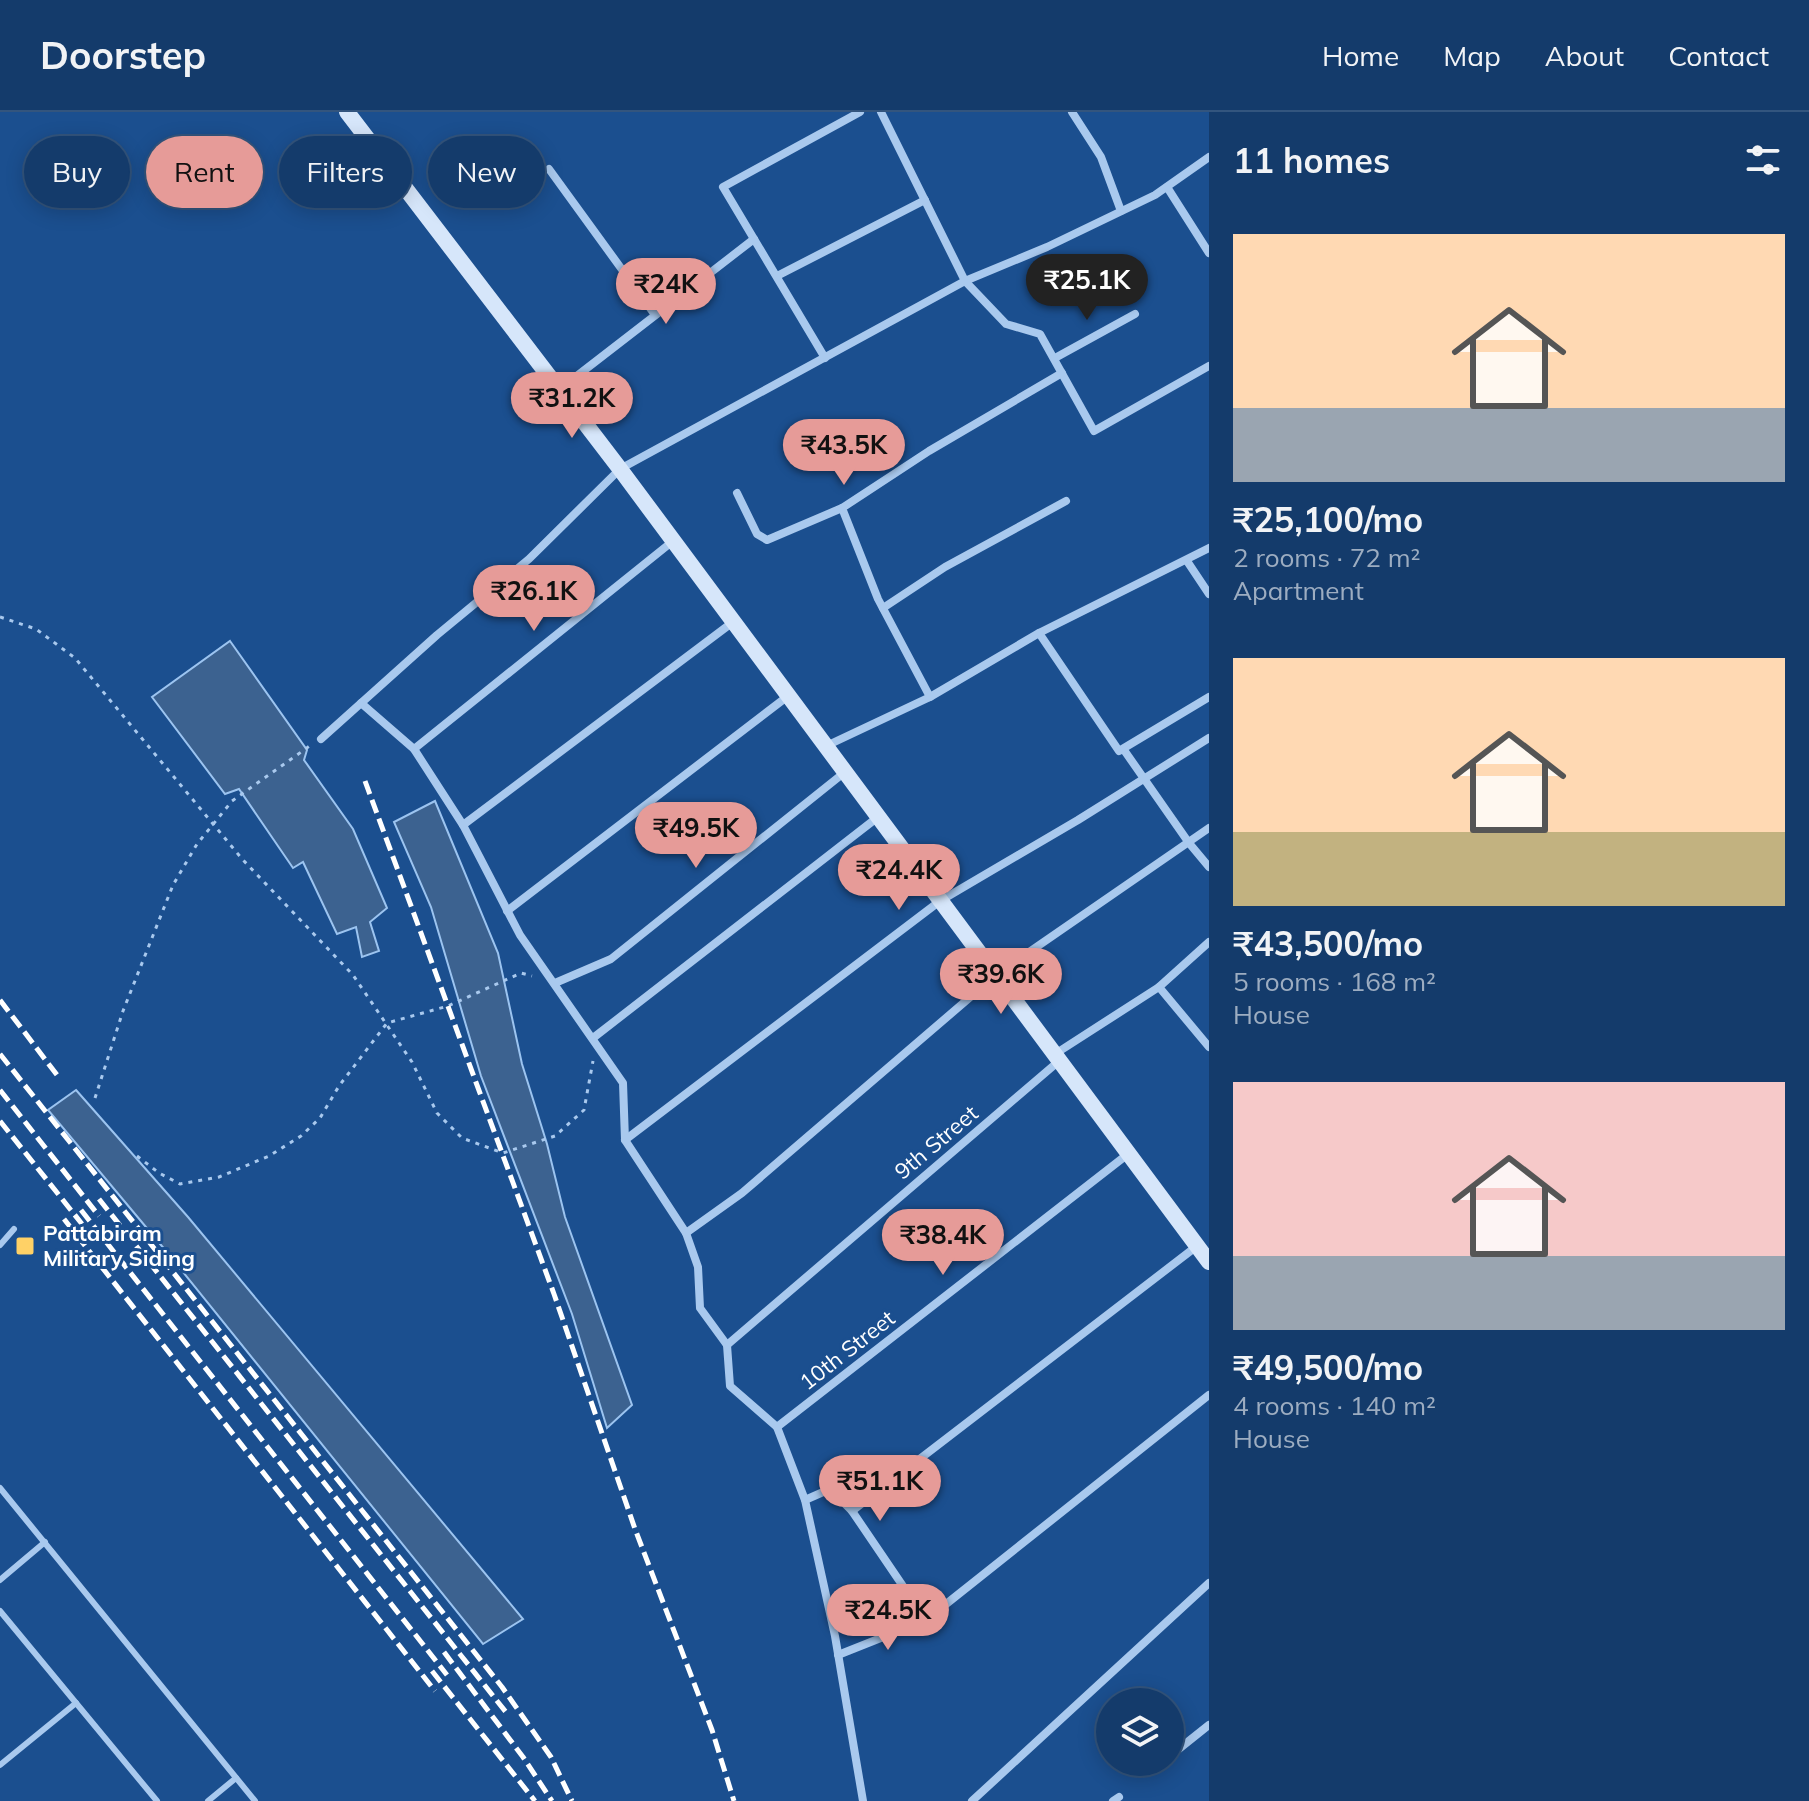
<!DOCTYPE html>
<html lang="en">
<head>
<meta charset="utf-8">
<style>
	:root { --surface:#143b6b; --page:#1d4271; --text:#f1f3f6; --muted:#9dadc1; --line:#33557e; --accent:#e69b98 }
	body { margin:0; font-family:Mulish,sans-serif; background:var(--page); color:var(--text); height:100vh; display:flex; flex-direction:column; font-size:30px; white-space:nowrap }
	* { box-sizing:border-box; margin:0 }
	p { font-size:26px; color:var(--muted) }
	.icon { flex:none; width:44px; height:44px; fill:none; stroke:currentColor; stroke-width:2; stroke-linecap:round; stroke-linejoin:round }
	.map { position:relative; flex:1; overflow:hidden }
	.drawer { display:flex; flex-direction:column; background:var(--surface); width:600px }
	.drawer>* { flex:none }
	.banner { position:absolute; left:24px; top:24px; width:760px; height:72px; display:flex; gap:16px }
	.tools { position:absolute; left:1096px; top:1576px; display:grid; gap:16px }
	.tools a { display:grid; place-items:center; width:88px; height:88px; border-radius:50%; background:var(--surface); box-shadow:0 4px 20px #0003,0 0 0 2px var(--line); font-size:40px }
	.price { position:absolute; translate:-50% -68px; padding:0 18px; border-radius:28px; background:var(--accent); color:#111; font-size:26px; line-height:52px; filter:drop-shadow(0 2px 4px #0008) }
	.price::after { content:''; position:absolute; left:50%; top:48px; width:24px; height:18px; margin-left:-12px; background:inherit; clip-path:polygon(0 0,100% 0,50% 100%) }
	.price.selected { background:#222; color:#fff }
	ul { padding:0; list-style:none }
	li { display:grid; align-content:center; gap:16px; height:424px; padding:0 24px }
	li span { display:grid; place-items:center; height:248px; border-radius:0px; color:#555 }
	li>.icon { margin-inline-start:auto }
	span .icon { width:144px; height:144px; fill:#fffc; stroke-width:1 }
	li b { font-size:34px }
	h2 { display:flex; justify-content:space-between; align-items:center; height:96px; padding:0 24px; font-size:34px }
	.tag { padding:0 28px; border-radius:36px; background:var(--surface); box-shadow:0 4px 20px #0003,0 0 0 2px var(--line); font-size:28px; line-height:72px }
	.tag.selected { background:var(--accent); color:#111 }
	header { display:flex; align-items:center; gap:48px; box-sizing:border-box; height:112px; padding:0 40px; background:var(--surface); border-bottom:2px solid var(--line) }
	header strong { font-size:38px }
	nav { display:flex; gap:44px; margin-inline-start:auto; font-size:28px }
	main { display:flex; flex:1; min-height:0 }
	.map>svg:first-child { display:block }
	.water { fill:#3c6290; stroke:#9cc4f0; stroke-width:2 }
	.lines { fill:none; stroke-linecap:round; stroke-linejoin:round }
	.path { stroke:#a9c9ee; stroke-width:3; stroke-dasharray:4 6; stroke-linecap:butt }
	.service { stroke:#a9c9ee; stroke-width:6 }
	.minor { stroke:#a9c9ee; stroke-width:8 }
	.secondary { stroke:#d6e6fa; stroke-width:16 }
	.rail { stroke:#fff; stroke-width:5; stroke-dasharray:14 6; stroke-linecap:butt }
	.poi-dot { fill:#ffd166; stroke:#1b4f8f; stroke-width:3 }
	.labels { text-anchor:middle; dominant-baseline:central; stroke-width:6; stroke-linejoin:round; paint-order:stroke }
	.street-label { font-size:22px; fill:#fff; stroke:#1b4f8f }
	.poi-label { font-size:22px; font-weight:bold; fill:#fff; stroke:#1b4f8f; text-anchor:start }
</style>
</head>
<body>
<header>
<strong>Doorstep</strong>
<nav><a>Home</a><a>Map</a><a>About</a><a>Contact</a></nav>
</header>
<main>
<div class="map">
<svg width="1209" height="1689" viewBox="0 0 1209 1689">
	<rect width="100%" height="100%" fill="#1b4f8f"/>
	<g class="water">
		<polygon points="230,529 307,638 304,648 353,717 387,796 370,810 379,839 362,845 356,815 337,822 303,750 293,756 239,677 225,682 152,585"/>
		<polygon points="435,689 498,841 522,952 547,1032 565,1105 632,1293 607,1316 572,1202 481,964 431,795 394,710"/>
		<polygon points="76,978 188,1105 523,1507 483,1532 166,1139 48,998"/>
	</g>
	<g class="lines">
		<g class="path">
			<polyline points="0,505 36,517 75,546 243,748 353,863 412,950 437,1001 462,1026 503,1041 555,1024 584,998 593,949"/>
			<polyline points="95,986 123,899 173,773 197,732 232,689 311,633"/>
			<polyline points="137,1044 159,1061 180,1072 219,1065 269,1044 301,1024 320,1006 339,974 387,911 448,894 521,861 532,864"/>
		</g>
		<g class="service">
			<polyline points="0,1133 14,1117"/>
			<polyline points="0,1376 255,1689"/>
			<polyline points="0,1468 45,1430"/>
			<polyline points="0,1499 157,1689"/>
			<polyline points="0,1653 76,1591"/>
			<polyline points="208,1689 236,1666"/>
		</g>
		<g class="minor">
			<polyline points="881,0 965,169 1006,212 1040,222 1094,319 1209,254"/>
			<polyline points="1072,0 1101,45 1121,99"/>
			<polyline points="549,57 655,203"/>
			<polyline points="1167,75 1209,141"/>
			<polyline points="777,164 925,88"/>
			<polyline points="825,246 723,75 860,0"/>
			<polyline points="1055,246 1135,202"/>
			<polyline points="560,277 754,127"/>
			<polyline points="737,381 757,422 767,428 842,396"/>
			<polyline points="1187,449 1209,482"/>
			<polyline points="883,496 945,455 1066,389"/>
			<polyline points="1039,521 1119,639 1209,585"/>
			<polyline points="930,585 878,487 842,396 929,339 1062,261"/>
			<polyline points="361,591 414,637 463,713 520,823 623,971 625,1028 686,1121 742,1081 996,863 1209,716"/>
			<polyline points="321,627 437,523 529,447 620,357 965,169 1047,135 1155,83 1209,45"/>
			<polyline points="826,634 930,585 1039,521 1209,436"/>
			<polyline points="414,637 673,429"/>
			<polyline points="1124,638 1189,731 1209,755"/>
			<polyline points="463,713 733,510"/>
			<polyline points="507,799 788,584"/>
			<polyline points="555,871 611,847 845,660"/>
			<polyline points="1159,875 1209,830"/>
			<polyline points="593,926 878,705"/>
			<polyline points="1055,942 1159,875 1209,935"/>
			<polyline points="625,1028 940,789 1078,708 1209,626"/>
			<polyline points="686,1121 698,1155 700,1196 727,1233 730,1274 777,1315 805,1388 835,1524 863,1689"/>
			<polyline points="727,1233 1059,949"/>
			<polyline points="777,1315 1128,1042"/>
			<polyline points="805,1388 830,1377 852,1399 926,1508"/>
			<polyline points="852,1399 1197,1134"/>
			<polyline points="838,1543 926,1508 1209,1283"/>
			<polyline points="1170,1644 1209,1613"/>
			<polyline points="972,1689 1209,1471"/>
			<polyline points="1113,1689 1119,1685"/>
		</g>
		<polyline class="secondary" points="347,0 620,357 1209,1150"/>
		<g class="rail">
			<polyline points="365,669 554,1182 635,1417 712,1618 734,1689"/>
			<polyline points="0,888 57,963"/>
			<polyline points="0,942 502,1575 551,1645 572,1689"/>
			<polyline points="0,978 99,1104"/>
			<polyline points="0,1009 82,1112"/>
			<polyline points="99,1087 509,1604"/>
			<polyline points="81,1098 447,1563"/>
			<polyline points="64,1107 435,1579"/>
			<polyline points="444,1540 523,1645 552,1689"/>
			<polyline points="432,1559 535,1689"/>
		</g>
	</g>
	<rect class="poi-dot" x="15" y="1124" width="20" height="20" rx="4"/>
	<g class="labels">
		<g class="street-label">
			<text transform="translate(936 1030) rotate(-40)">9th Street</text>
			<text transform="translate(847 1238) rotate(-38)">10th Street</text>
		</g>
		<g class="poi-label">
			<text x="43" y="1121">Pattabiram<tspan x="43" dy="25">Military Siding</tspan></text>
		</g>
	</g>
</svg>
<div class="tools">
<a><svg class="icon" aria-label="layers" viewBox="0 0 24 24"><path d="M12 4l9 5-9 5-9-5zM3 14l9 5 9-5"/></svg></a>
</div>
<b class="price selected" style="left:1087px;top:210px">₹25.1K</b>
<b class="price" style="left:666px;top:214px">₹24K</b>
<b class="price" style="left:572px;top:328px">₹31.2K</b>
<b class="price" style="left:844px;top:375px">₹43.5K</b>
<b class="price" style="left:534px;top:521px">₹26.1K</b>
<b class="price" style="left:696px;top:758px">₹49.5K</b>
<b class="price" style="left:899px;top:800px">₹24.4K</b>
<b class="price" style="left:1001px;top:904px">₹39.6K</b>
<b class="price" style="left:943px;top:1165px">₹38.4K</b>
<b class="price" style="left:880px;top:1411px">₹51.1K</b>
<b class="price" style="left:888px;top:1540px">₹24.5K</b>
<div class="banner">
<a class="tag">Buy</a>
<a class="tag selected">Rent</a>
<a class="tag">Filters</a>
<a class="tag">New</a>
</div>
</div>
<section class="drawer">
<h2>11 homes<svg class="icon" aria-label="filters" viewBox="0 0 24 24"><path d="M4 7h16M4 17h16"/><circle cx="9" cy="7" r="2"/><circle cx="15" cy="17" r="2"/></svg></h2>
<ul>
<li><span style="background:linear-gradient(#ffd9b3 70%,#9aa5b1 0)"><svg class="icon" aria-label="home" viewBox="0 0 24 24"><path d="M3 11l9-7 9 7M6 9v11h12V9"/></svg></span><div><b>₹25,100/mo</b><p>2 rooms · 72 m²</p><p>Apartment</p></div></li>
<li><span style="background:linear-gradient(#ffd9b3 70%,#c2b280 0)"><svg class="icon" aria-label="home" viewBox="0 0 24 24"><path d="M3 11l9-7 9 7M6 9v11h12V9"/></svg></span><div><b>₹43,500/mo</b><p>5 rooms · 168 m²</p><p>House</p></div></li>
<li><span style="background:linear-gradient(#f6c9c9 70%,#9aa5b1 0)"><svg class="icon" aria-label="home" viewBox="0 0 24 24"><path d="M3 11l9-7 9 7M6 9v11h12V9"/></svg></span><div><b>₹49,500/mo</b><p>4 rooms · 140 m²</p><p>House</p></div></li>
</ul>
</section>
</main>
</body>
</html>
